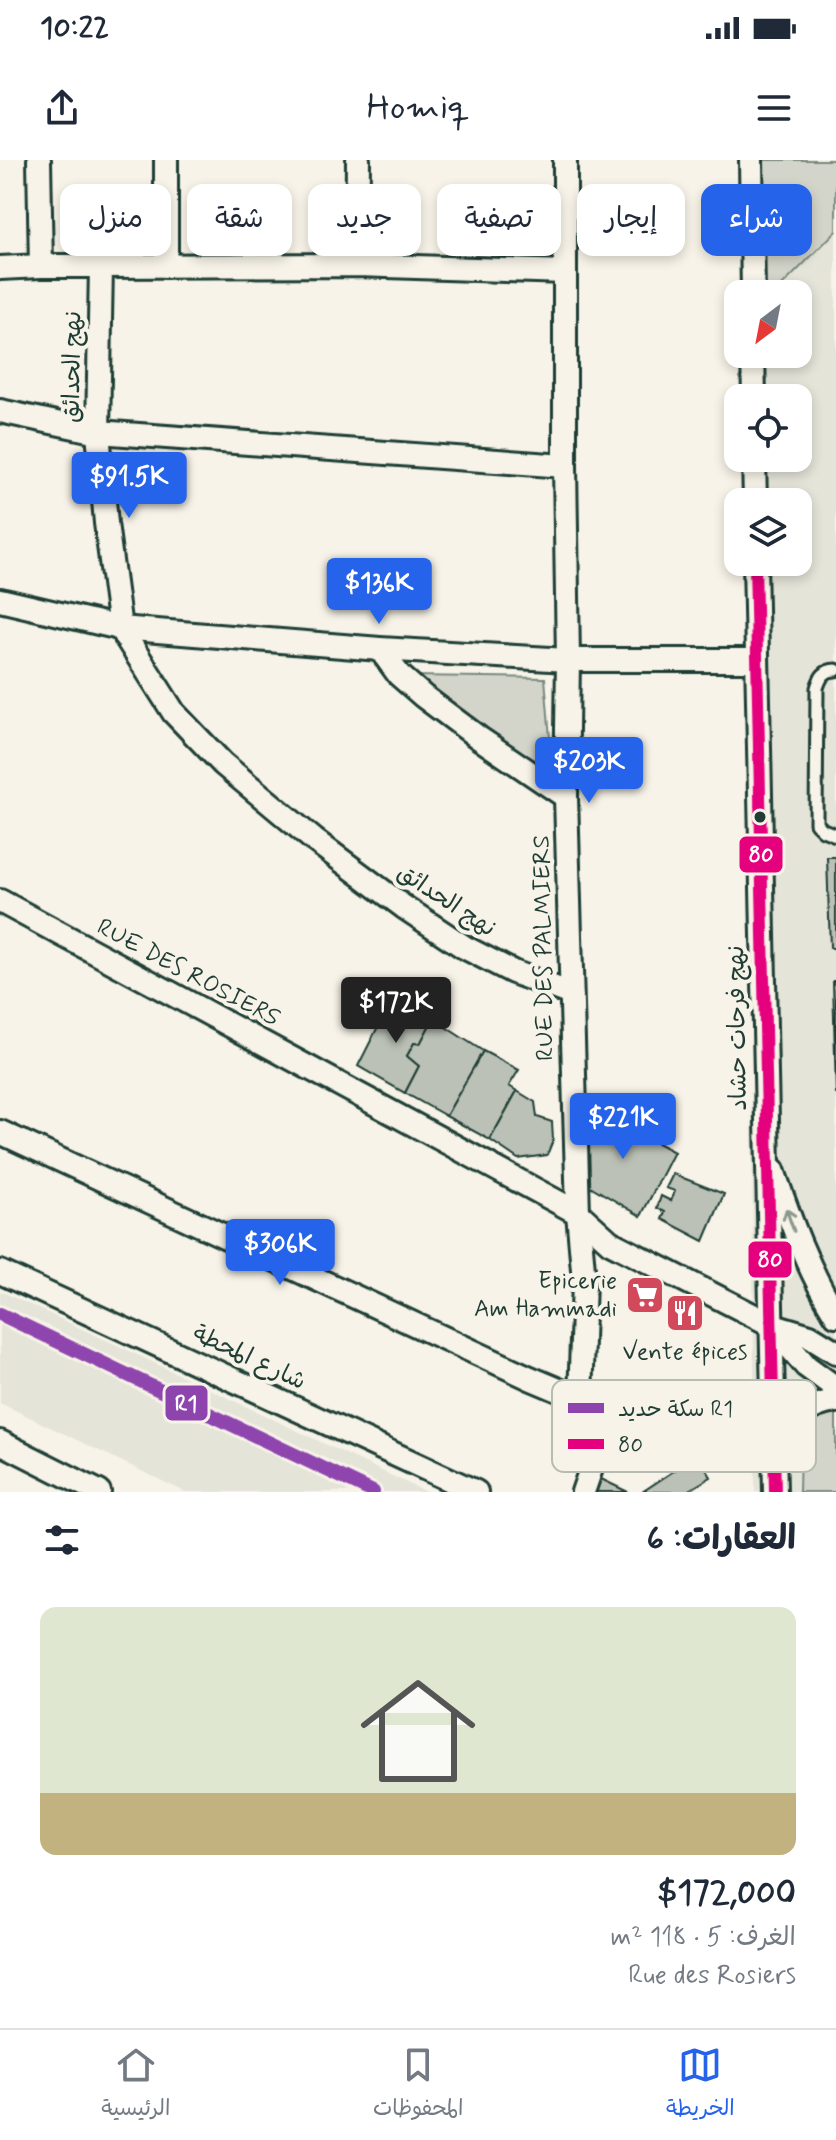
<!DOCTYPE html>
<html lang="ar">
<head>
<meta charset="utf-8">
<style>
	:root { --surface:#fff; --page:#f2f2f3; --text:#1f2937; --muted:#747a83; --line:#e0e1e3; --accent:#2563eb }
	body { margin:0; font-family:Mynerve,"Playpen Sans Arabic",sans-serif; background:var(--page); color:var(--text); direction:rtl; height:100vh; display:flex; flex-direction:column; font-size:30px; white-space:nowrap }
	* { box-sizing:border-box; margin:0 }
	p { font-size:26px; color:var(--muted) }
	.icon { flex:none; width:44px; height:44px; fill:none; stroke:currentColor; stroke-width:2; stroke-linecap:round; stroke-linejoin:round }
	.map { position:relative; height:1332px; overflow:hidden; direction:ltr }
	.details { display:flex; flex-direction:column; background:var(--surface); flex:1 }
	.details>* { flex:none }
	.top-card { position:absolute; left:24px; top:24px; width:788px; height:72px; direction:rtl; display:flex; gap:16px }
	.needle { width:52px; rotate:212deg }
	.controls { position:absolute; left:724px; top:120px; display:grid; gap:16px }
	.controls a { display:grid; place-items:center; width:88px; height:88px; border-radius:16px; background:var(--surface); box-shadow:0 4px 12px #0003; font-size:40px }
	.price { position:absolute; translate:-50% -68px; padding:0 18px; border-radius:8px; background:var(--accent); color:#fff; font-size:26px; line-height:52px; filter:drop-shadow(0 2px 4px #0008) }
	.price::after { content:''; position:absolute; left:50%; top:48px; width:24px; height:18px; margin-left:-12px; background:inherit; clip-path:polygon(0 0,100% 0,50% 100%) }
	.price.on { background:#222; color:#fff }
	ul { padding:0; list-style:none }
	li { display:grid; align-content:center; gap:16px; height:424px; padding:0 40px }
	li+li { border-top:2px solid var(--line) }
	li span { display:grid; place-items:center; height:248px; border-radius:16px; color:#555 }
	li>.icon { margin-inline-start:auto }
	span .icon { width:144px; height:144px; fill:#fffc; stroke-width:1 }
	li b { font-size:34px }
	h2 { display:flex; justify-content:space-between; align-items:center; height:96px; padding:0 40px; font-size:34px }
	.tag { padding:0 28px; border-radius:16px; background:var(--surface); box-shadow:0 4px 12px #0003; font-size:28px; line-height:72px }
	.tag.on { background:var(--accent); color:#fff }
	.status { display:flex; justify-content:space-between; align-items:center; height:56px; padding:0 40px; background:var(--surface); direction:ltr }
	.status svg { height:22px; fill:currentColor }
	header { display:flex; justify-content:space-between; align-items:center; height:104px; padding:0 40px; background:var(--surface); font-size:36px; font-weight:600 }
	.dock { display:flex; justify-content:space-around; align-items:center; height:112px; border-top:2px solid var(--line); background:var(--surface); font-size:22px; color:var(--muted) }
	.dock a { display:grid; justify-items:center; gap:4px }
	.dock .on { color:var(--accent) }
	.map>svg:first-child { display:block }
	.built { fill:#e5e4d9 }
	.green { fill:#d3d5ca; stroke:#79897f; stroke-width:2 }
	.building { fill:#bbc1b6; stroke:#1f3d34; stroke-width:2 }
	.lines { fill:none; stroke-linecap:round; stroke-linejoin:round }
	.service-casing { stroke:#1f3d34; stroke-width:17 }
	.minor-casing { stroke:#1f3d34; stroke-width:28 }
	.service { stroke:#f7f3e8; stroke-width:11 }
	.minor { stroke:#f7f3e8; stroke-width:22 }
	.bus-1-casing { stroke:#f7f3e8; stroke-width:18 }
	.bus-1 { stroke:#e5007d; stroke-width:12 }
	.rail-1-casing { stroke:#f7f3e8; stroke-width:20 }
	.rail-1 { stroke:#8e44ad; stroke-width:14 }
	.oneway { stroke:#8b988e }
	.bus-dot { fill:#1f3d34; stroke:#f7f3e8; stroke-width:3 }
	.labels { text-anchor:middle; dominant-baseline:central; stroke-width:8; stroke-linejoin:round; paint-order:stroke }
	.street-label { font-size:24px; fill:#1f3d34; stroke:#f7f3e8 }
	.poi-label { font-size:24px; fill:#1f3d34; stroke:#f7f3e8; text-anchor:end }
	.key { fill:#f7f3e8; stroke:#b6bcb2; stroke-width:2 }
	.key-label { font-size:22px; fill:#1f3d34 }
	.line-badge { stroke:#f7f3e8; stroke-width:3 }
	.badge-label { font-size:22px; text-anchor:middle; font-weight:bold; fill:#fff }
</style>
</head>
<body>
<div class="status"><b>10:22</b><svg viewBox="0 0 49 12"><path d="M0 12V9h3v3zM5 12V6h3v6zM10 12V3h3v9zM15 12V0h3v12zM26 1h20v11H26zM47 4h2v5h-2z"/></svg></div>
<header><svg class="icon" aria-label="menu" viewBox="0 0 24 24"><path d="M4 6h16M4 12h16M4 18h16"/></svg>Homiq<svg class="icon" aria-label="share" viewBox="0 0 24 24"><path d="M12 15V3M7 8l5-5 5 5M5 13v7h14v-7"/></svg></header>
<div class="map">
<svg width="836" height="1332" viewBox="0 0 836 1332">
	<rect width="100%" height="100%" fill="#f7f3e8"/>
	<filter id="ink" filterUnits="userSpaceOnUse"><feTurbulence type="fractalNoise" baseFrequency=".0125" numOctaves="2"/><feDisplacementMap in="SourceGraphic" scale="16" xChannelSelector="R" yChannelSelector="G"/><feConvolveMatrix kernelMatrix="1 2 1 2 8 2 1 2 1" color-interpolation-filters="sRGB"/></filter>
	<g filter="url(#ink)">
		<g class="built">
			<polygon points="836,71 836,1332 755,1332 747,402 798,402 798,342 746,342 746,298 798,298 798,238 745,238 745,194 798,194 798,134 774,134"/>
			<polygon points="0,1131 121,1187 426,1332 185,1332 0,1243"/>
		</g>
		<g class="green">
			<polygon points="741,0 836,0 836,71 774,134 744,134"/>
			<polygon points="411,516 545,518 552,603 536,606"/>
			<polygon points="821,1253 836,1255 836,1332 799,1332 800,1288 806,1265"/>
		</g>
		<g class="building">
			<polygon points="827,697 836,697 836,788 830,788"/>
			<polygon points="833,821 836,821 836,935"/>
			<polygon points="393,837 433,859 420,884 414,883 407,896 419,906 405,933 358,906"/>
			<polygon points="433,859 483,891 446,956 405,933 419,906 407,896 414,883 420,884"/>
			<polygon points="483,891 519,910 509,926 517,931 490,980 446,956"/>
			<polygon points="517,931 535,942 537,957 552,962 553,980 547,995 518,999 490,980"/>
			<polygon points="585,943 674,992 641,1056 590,1026"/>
			<polygon points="673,1014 724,1034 704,1081 662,1059 665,1052 657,1048 661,1036 671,1041 675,1031 666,1028"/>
			<polygon points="698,1295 711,1317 686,1332 642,1332"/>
			<polygon points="599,1318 628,1332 593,1332"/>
		</g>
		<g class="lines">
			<g class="service-casing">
				<path id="service" d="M836,510c-12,0 -16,8 -19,18l-1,135 7,7 13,5"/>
			</g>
			<g class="minor-casing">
				<g id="minor">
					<polyline points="39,0 41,106 101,106"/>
					<polyline points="565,0 565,306 568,500 566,637 578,1053 584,1121 580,1239 605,1251 608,1259 583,1332"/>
					<polyline points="751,0 753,134"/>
					<polyline points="357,105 358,0"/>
					<polyline points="166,106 166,0"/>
					<polyline points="0,108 41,106"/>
					<polyline points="565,112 357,105 101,106 98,272 106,363 120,468 174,553 223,604 314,680 404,747 464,787 513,812 571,834"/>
					<polyline points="753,194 754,238"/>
					<polyline points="0,251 98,272 565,306"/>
					<polyline points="754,298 755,342"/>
					<polyline points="755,402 775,1332"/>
					<polyline points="0,440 120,468 380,489 568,500 756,500"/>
					<polyline points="380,489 399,515 423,536 479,578 566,637"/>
					<polyline points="0,741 578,1053 610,1082 770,1164 810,1176 836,1192"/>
					<polyline points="0,972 530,1218 580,1239"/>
					<path d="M773,1010c17,50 35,100 63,145"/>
					<polyline points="0,1112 476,1332"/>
					<polyline points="771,1165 806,1206 836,1228"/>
					<polyline points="0,1282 99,1332"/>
					<path d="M774,1291c18,-26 28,-46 62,-50"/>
				</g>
			</g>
			<use href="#service" class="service"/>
			<use href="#minor" class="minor"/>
			<g class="bus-1-casing">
				<polyline id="bus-1" points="755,402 775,1332"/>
			</g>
			<use href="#bus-1" class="bus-1"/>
			<g class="rail-1-casing">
				<polyline id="rail-1" points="0,1154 373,1332"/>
			</g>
			<use href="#rail-1" class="rail-1"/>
		</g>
		<defs><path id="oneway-shaft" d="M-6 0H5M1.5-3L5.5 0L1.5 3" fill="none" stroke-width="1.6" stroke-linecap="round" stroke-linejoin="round" transform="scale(2)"/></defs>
		<use class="oneway" href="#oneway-shaft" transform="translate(790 1060) rotate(-109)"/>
	</g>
	<defs>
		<g id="supermarket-square" transform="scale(2)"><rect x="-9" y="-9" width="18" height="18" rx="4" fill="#d1495b" stroke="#f7f3e8"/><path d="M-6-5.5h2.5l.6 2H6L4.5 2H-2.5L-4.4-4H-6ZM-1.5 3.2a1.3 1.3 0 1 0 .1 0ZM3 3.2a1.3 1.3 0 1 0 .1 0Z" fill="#fff"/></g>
		<g id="restaurant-square" transform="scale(2)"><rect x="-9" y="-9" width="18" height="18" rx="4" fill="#d1495b" stroke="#f7f3e8"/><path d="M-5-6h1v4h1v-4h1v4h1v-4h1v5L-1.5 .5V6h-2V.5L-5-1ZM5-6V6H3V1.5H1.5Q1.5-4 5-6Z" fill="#fff"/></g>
	</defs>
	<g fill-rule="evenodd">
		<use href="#supermarket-square" x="645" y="1135"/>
		<use href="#restaurant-square" x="685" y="1153"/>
	</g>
	<circle class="bus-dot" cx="760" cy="657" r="7"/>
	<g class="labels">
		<g class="street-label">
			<text transform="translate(73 207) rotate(-89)">نهج الحدائق</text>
			<text transform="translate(446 741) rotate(33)">نهج الحدائق</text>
			<text transform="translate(544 788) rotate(-91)">RUE DES PALMIERS</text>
			<text transform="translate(188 813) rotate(28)">RUE DES ROSIERS</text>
			<text transform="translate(738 868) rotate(-91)">نهج فرحات حشاد</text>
			<text transform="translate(249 1198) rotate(25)">شارع المحطة</text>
		</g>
		<g class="poi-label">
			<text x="617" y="1121">Epicerie<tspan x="617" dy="28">Am Hammadi</tspan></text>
			<text x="685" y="1192" text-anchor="middle">Vente épices</text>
		</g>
	</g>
	<rect x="552" y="1220" width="264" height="92" rx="12" class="key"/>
	<rect x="568" y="1243" width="36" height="10" fill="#8e44ad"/>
	<rect x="568" y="1279" width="36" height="10" fill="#e5007d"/>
	<g class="key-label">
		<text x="618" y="1256">سكة حديد R1</text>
		<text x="618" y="1292">80</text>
	</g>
	<g class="line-badge">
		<rect x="738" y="675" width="46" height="39" rx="8" fill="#e5007d"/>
		<rect x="747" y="1080" width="46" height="39" rx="8" fill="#e5007d"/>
		<rect x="164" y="1224" width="45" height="38" rx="8" fill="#8e44ad"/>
	</g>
	<g class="badge-label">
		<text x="761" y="702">80</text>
		<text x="770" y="1107">80</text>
		<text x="186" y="1251">R1</text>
	</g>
</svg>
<div class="controls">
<a><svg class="needle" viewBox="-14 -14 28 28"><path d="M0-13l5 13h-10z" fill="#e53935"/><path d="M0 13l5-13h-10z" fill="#747a83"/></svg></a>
<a><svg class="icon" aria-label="locate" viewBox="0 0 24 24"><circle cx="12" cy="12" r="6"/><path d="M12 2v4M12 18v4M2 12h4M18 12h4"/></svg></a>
<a><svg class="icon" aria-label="layers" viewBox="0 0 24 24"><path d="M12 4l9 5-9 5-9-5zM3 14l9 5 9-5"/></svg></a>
</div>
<b class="price" style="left:129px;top:360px">$91.5K</b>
<b class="price" style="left:379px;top:466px">$136K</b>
<b class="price" style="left:589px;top:645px">$203K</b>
<b class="price on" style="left:396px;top:885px">$172K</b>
<b class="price" style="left:623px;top:1001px">$221K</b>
<b class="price" style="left:280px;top:1127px">$306K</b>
<div class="top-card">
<a class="tag on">شراء</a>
<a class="tag">إيجار</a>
<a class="tag">تصفية</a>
<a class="tag">جديد</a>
<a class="tag">شقة</a>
<a class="tag">منزل</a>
</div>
</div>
<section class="details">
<h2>العقارات: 6<svg class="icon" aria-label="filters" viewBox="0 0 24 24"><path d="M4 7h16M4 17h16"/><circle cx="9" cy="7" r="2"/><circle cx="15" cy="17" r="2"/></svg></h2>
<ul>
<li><span style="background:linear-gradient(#dfe7d0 75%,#c2b280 0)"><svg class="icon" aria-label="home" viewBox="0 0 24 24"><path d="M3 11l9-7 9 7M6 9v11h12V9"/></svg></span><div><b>$172,000</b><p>الغرف: 5 · 118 m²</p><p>Rue des Rosiers</p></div></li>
</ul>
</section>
<nav class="dock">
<a class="on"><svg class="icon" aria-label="map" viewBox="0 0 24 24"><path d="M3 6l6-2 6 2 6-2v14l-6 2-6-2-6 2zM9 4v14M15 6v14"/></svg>الخريطة</a>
<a><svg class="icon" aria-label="saved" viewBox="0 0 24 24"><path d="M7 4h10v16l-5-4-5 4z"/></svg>المحفوظات</a>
<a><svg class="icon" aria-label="home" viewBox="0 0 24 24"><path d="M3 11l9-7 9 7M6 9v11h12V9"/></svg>الرئيسية</a>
</nav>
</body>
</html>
